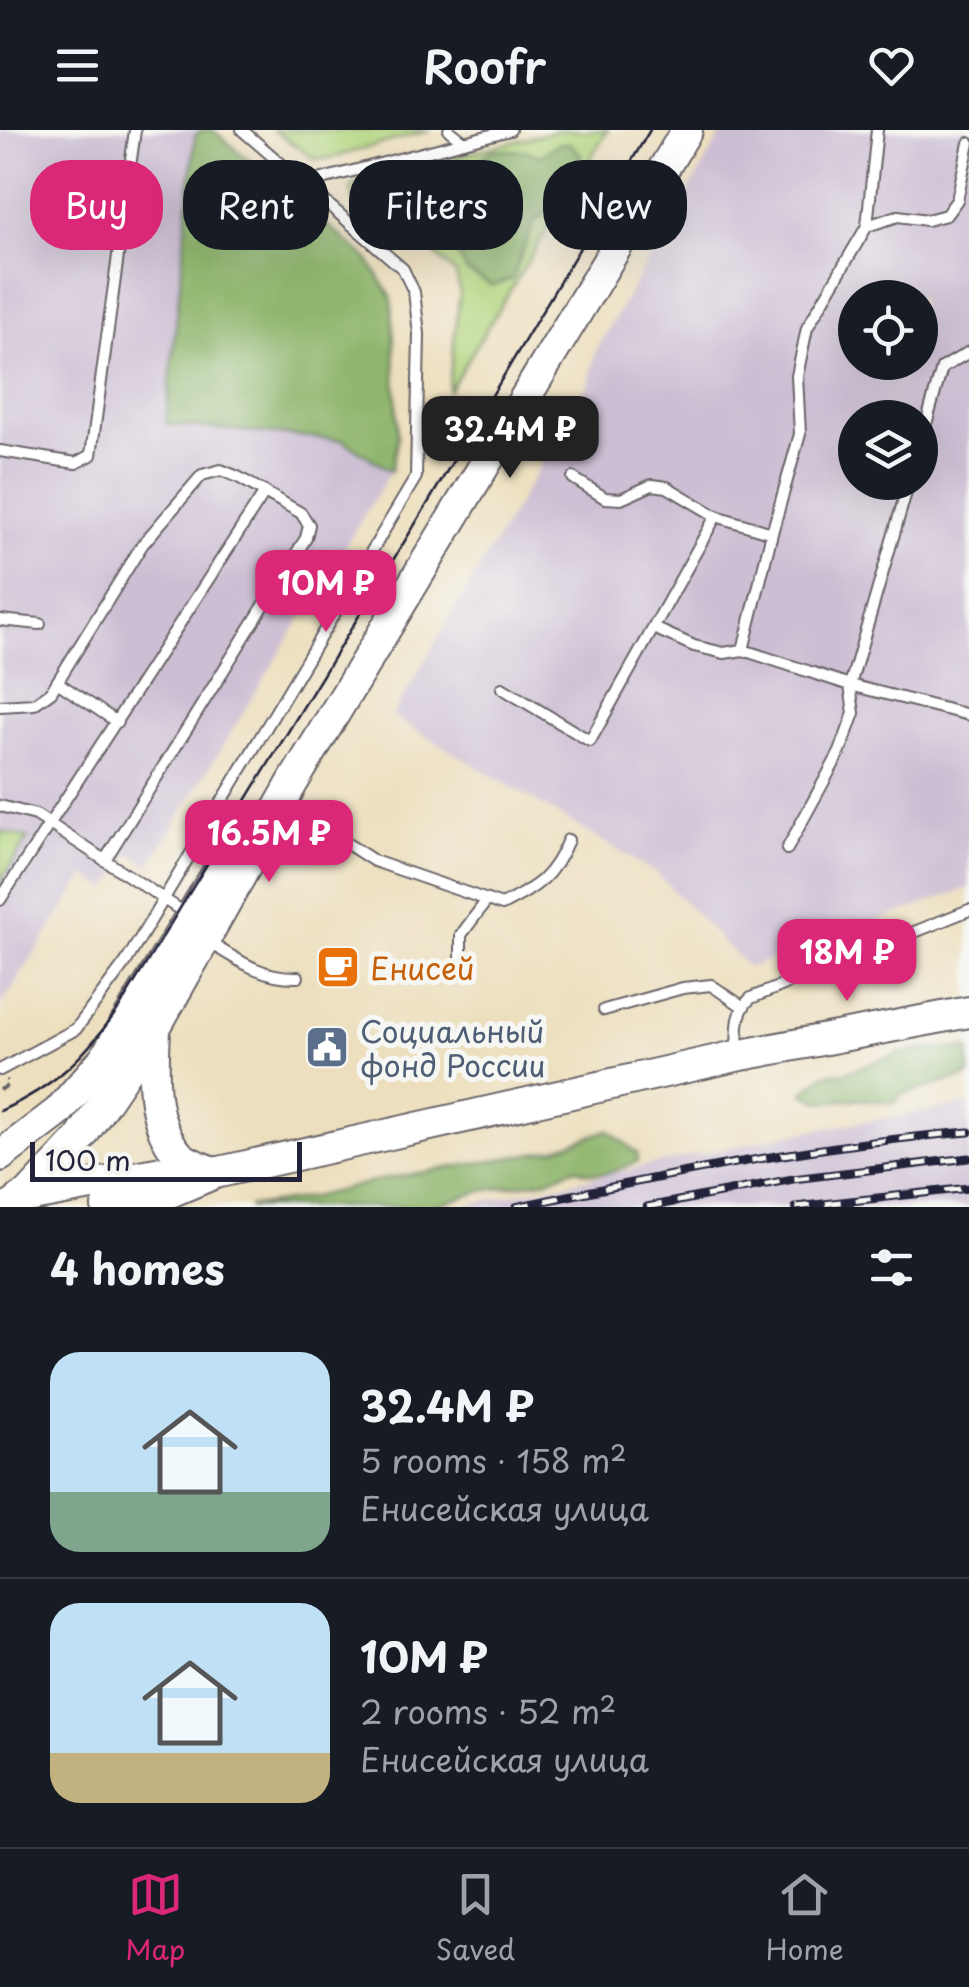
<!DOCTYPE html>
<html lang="en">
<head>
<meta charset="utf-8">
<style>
	:root { --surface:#171b24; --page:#20242c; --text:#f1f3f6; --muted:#9ea1a6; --line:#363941; --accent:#db2777 }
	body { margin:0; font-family:"Playpen Sans",sans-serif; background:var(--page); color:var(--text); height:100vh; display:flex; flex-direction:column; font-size:38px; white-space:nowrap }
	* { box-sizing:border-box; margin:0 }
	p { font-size:32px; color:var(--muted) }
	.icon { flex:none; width:55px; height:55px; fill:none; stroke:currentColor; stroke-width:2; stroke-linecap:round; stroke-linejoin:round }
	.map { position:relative; height:1077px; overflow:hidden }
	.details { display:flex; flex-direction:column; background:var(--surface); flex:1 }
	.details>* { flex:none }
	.banner { position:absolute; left:30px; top:30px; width:910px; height:90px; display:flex; gap:20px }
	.controls { position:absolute; left:838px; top:150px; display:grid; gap:20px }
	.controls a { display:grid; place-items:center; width:100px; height:100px; border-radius:50%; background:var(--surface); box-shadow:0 10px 40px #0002; font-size:50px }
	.scale { position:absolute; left:30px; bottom:25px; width:272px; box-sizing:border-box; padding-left:10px; border:5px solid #22223b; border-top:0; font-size:28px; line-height:35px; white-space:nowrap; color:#22223b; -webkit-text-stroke:8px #f6f6f2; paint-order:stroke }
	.price { position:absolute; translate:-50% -85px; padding:0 22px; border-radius:20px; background:var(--accent); color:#fff; font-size:32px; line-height:65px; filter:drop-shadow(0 2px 5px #0008) }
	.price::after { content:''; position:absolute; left:50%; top:60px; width:30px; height:22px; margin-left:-15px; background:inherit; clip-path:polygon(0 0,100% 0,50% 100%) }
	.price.selected { background:#222; color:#fff }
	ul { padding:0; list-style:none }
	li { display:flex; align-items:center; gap:30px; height:250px; padding:0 50px }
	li+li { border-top:2px solid var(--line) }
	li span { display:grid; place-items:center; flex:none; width:280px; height:200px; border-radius:30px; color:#555 }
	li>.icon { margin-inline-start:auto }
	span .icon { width:120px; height:120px; fill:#fffc; stroke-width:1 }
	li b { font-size:42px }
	h2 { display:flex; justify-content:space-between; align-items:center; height:120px; padding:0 50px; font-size:42px }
	.tag { padding:0 35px; border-radius:40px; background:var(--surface); box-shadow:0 10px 40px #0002; font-size:35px; line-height:90px }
	.tag.selected { background:var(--accent); color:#fff }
	header { display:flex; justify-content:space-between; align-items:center; height:130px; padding:0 50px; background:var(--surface); font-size:45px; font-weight:600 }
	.dock { display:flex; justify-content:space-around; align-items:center; height:140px; border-top:2px solid var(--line); background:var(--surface); font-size:28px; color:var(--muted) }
	.dock a { display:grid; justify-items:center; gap:5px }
	.dock .selected { color:var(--accent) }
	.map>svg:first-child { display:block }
	.industrial { fill:#ccbed3; fill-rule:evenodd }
	.green { fill:#b4d57e; stroke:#6b7c5c; stroke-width:2.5 }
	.forest { fill:#8fb66d; stroke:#586c54; stroke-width:2.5 }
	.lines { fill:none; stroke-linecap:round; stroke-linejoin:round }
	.service-casing { stroke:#696468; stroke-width:14 }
	.secondary-casing { stroke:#696468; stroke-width:34 }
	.path { stroke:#696468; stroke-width:4; stroke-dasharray:8 8; stroke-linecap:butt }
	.service { stroke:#fff; stroke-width:10 }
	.secondary { stroke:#fff; stroke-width:30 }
	.tram { stroke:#22223b; stroke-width:2.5 }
	.rail-casing { stroke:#22223b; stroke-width:9 }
	.rail { stroke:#f6f6f2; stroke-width:5; stroke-dasharray:15; stroke-linecap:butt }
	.labels { text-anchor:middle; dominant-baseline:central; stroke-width:10; stroke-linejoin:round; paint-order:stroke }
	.food-label { font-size:30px; fill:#c56008; stroke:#f6f6f2; text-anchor:start }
	.service-label { font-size:30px; fill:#4e5e75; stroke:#f6f6f2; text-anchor:start }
</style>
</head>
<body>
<header><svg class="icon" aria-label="menu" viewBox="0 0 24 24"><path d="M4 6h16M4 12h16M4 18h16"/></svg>Roofr<svg class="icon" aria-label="heart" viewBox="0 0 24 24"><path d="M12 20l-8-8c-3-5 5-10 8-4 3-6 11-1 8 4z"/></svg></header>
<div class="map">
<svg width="969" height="1077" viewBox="0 0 969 1077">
	<rect width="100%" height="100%" fill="#f6f6f2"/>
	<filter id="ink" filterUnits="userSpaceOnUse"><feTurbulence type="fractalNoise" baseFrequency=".01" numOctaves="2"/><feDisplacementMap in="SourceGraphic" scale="20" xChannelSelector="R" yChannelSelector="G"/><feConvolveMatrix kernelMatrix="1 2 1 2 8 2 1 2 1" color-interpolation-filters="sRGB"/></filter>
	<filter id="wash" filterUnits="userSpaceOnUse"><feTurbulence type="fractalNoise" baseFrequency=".0048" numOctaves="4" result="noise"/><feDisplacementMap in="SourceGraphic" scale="40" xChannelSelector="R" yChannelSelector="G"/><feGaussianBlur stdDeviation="2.25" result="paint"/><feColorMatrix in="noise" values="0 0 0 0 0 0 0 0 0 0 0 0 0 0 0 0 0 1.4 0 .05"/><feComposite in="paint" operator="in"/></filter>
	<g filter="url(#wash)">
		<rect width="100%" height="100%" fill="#eddfbd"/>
		<g class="industrial">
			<polygon points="0,0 201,0 195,6 166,294 343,310 391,341 150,735 131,723 108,759 85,746 0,877"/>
			<path d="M724,0h245v758l-221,80 -92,-95 -264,-157 197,-333 6,-31zM855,168h65v64h-65zM855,288h65v64h-65z"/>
			<polygon points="969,974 969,1077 457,1077 801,1002"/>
		</g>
		<g class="green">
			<polygon points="273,0 431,0 331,28 315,29"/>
			<polygon points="559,0 608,0 448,262 460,162 456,144 381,72 362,79 354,72 351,58 355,53 372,48"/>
			<polygon points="0,701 28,708 0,753"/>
		</g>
		<g class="forest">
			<polygon points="201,0 213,0 368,129 392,168 398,307 391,341 342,310 166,294 195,6"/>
			<path d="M569,13l12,12c-4,19 -8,30 -27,36l-10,25 -9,4 -23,59 -20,7 -27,-16 -16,-35 5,-11 -14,-29 -12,-8 7,-17 23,-10 19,1 17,-11 34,1 12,6 17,-13z"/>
			<polygon points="941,918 969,919 969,946 900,965 895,973 858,969 820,972 803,963 825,944 845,942 902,923"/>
			<path d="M608,1000l29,23 1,8c-22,11 -40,18 -63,7l-27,12 -66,11 -53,16h-181l65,-10 71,-18 135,-23 36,-7z"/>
		</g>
	</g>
	<g filter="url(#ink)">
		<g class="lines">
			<g class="service-casing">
				<g id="service">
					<polyline points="449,0 464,12"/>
					<polyline points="307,53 510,0"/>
					<polyline points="867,96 898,86 927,90 946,85 957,70 969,13"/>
					<polyline points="920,315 942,238 969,222"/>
					<polyline points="0,321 76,333 91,325 135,0"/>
					<polyline points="909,352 850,555 969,585"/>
					<polyline points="716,386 772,403 743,520"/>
					<polyline points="772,403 800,304 797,246 807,198 867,96 877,0"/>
					<polyline points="0,490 40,494"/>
					<polyline points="656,499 694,516 724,523 743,520 850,555 854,583 840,622 787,719"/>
					<polyline points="57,552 117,592"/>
					<polyline points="502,558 590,611 716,386 667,357 652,355 621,369 605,368 573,348"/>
					<polyline points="0,576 34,574 51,562 142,415 202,345 221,340 238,347 301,383 309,395 306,408 105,730"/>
					<path d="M287,675l87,56 128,44c36,-19 50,-27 66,-65"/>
					<polyline points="0,676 36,685 188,785"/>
					<polyline points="0,770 265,362"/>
					<path d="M210,813c29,18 53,35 88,34"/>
					<polyline points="461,841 461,805 487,770"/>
					<polyline points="604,880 683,858 711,855 742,876"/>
					<path d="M737,922c1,-20 -2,-40 14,-54l218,-88"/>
					<polyline points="0,940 76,899 126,832 416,347 419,204 414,162 403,139 242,0"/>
				</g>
			</g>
			<g class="secondary-casing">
				<g id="secondary">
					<path d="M155,900c-2,41 -6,92 24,125 7,7 19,11 29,15"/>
					<polyline points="0,1026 58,982 104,929 249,691"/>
					<polyline points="21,1068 167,1041 207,1043"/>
					<polyline points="10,1077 26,1067 79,1010 155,898 293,652 687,0"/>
					<polyline points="107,1077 170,1062 215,1043 368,1009 736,926 969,882"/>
				</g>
			</g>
			<polyline class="path" points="0,960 10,954 6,950"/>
			<use href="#service" class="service"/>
			<use href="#secondary" class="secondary"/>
			<path class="tram" d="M0,981c56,-25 84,-54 119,-103l309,-505 222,-373"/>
			<g class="rail-casing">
				<g id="rail">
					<path d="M516,1077c150,-32 300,-63 453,-75"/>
					<polyline points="647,1077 793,1049 969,1028"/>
					<polyline points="796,1077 969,1058"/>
				</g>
			</g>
			<use href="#rail" class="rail"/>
		</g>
	</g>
	<defs>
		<g id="cafe-square" transform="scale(2.25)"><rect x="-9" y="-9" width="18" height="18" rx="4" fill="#e8710a" stroke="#f6f6f2"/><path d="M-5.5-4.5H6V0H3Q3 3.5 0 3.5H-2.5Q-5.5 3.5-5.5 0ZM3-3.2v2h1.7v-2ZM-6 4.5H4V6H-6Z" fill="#fff"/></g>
		<g id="civic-square" transform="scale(2.25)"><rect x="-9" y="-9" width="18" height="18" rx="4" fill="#5c6f8a" stroke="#f6f6f2"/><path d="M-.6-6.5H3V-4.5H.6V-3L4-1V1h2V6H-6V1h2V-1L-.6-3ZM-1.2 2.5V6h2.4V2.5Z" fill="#fff"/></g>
	</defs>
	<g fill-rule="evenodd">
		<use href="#cafe-square" x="338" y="837"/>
		<use href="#civic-square" x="327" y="917"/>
	</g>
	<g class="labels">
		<g class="food-label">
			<text x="370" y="837">Енисей</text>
		</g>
		<g class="service-label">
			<text x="360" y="900">Социальный<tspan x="360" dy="34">фонд России</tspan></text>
		</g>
	</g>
</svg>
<div class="controls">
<a><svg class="icon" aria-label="locate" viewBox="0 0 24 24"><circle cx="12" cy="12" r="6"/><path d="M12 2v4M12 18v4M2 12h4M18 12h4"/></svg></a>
<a><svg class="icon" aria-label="layers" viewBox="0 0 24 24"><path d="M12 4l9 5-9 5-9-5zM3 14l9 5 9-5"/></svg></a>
</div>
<div class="scale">100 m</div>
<b class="price selected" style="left:510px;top:351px">32.4M ₽</b>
<b class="price" style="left:326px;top:505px">10M ₽</b>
<b class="price" style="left:269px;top:755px">16.5M ₽</b>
<b class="price" style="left:847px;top:874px">18M ₽</b>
<div class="banner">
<a class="tag selected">Buy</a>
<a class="tag">Rent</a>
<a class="tag">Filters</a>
<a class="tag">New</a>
</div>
</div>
<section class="details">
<h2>4 homes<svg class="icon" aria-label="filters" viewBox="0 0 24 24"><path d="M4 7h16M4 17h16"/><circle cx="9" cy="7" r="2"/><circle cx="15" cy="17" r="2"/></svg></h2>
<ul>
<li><span style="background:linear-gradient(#bfe0f5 70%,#7fa58c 0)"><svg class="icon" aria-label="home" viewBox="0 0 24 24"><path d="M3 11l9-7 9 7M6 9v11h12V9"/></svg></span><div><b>32.4M ₽</b><p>5 rooms · 158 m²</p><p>Енисейская улица</p></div></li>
<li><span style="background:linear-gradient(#bfe0f5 75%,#c2b280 0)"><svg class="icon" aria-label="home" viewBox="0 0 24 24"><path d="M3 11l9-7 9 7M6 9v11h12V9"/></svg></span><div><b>10M ₽</b><p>2 rooms · 52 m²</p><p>Енисейская улица</p></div></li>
</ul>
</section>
<nav class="dock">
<a class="selected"><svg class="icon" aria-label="map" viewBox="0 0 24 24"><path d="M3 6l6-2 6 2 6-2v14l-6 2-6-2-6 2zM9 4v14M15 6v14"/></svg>Map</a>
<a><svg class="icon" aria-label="saved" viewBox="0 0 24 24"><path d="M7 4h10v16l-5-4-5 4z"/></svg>Saved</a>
<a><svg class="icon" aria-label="home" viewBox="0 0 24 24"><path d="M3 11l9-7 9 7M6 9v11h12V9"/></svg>Home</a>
</nav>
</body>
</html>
